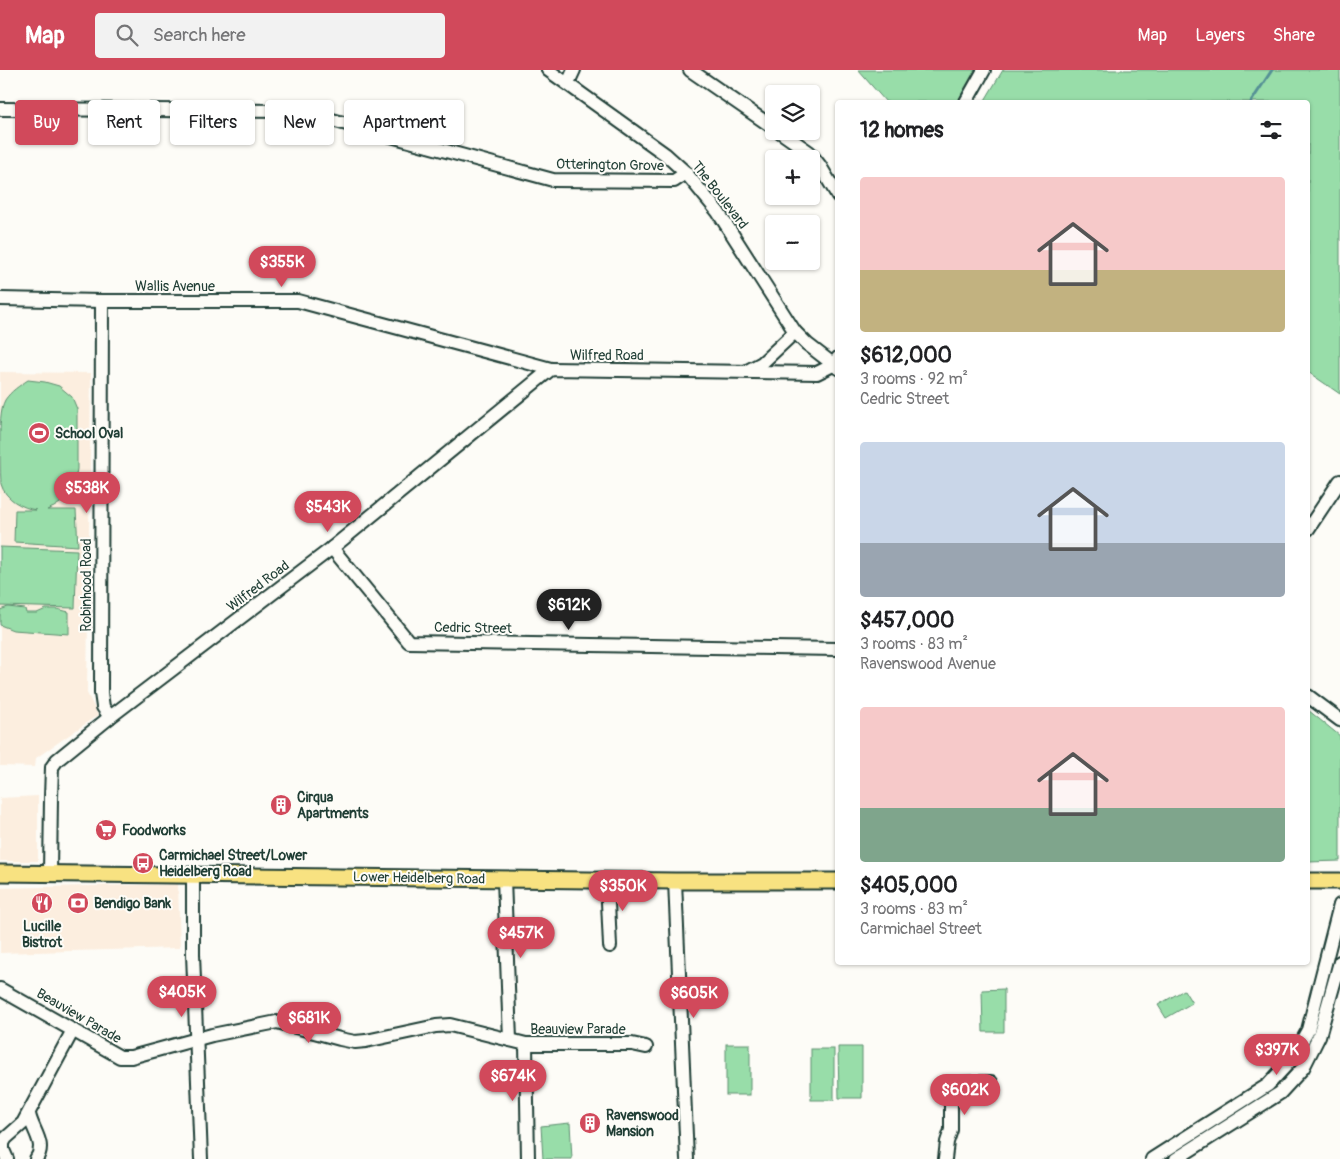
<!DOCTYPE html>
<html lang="en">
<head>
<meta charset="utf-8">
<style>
	:root { --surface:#fff; --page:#f2f2f2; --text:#202124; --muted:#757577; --accent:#d1495b }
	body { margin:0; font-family:Pangolin,sans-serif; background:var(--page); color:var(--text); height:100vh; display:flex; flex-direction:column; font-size:19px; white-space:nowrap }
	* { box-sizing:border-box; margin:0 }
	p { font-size:16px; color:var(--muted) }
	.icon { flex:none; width:28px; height:28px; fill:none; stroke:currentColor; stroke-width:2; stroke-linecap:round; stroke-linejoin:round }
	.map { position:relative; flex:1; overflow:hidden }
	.panel { position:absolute; left:835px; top:30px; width:475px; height:865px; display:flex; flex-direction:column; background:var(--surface); border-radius:5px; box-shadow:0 1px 4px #0004 }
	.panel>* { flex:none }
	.banner { position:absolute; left:15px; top:30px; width:475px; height:45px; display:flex; gap:10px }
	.tools { position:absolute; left:765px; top:15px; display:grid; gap:10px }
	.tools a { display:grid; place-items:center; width:55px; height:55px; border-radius:5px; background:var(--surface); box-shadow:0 1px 4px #0004; font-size:25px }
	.price { position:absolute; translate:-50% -42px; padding:0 11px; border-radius:18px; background:var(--accent); color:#fff; font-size:16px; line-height:32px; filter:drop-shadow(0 1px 2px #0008) }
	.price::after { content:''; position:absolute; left:50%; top:30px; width:15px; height:11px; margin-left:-8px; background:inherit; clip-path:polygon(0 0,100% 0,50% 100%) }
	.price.on { background:#222; color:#fff }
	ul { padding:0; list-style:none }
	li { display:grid; align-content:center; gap:10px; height:265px; padding:0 25px }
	li span { display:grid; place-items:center; height:155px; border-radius:5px; color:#555 }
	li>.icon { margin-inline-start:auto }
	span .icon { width:90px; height:90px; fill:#fffc; stroke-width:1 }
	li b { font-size:21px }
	h2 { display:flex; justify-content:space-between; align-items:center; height:60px; padding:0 25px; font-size:21px }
	.pill { padding:0 18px; border-radius:5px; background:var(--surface); box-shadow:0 1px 4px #0004; font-size:18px; line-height:45px }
	.pill.on { background:var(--accent); color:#fff }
	header { display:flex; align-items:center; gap:30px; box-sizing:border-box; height:70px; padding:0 25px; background:var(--accent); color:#fff }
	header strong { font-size:24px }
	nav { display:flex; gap:28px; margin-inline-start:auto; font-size:18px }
	.search { width:350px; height:45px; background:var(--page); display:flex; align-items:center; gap:12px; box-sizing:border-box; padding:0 18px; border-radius:5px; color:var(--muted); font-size:19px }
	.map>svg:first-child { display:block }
	.built { fill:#fceedf }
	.green { fill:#98dda9; stroke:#5c8d6e }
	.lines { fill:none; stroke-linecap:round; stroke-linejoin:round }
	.stream { stroke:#549095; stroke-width:3 }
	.minor-casing { stroke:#1f3d34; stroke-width:16 }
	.major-casing { stroke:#1f3d34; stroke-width:19 }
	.minor { stroke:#fdfcf7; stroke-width:12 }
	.major { stroke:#f8e281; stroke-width:15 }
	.labels { text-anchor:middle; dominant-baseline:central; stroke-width:4; stroke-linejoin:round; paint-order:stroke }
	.street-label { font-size:14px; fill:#1f3d34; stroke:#fdfcf7 }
	.poi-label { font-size:14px; font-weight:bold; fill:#1f3d34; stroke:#fdfcf7; text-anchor:start }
</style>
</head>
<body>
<header>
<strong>Map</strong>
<div class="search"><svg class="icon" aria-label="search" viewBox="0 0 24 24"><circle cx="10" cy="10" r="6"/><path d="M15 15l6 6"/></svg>Search here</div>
<nav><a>Map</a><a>Layers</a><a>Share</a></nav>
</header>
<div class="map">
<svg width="1340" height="1089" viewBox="0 0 1340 1089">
	<rect width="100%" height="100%" fill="#fdfcf7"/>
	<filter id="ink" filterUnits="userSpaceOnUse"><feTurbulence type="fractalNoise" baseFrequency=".02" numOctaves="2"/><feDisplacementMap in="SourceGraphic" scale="10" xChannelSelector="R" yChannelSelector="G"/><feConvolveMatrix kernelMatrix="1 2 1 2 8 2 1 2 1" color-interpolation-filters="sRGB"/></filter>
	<g filter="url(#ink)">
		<g class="built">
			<polygon points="0,302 91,303 87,623 98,645 36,688 35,697 0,696"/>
			<polygon points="38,726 38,791 0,791 0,728"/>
			<polygon points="178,814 180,878 0,883 0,818"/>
		</g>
		<g class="green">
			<polygon points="858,0 975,0 957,32 886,32"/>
			<polygon points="1003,0 1340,0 1340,324 1308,302 1308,32 984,32"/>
			<path d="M28,310l17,2 14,4 13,11 5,12v60l-4,23 -7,7 -12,8 -7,3h29l2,36 -64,-4 1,-32h21c-14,-2 -31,-11 -35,-26 -1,-14 -1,-32 -1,-46 0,-11 0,-29 5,-38 6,-9 14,-14 23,-20z"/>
			<polygon points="0,477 77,480 75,538 0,536"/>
			<polygon points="8,537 25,539 26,543 37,543 46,539 57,539 69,542 69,564 13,560 0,555 0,540"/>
			<polygon points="1308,640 1340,666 1340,791 1308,792"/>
			<polygon points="1004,919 1004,962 983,962 982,920"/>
			<polygon points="1184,920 1192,933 1166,948 1158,935"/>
			<rect x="726" y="974" width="24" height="51"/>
			<polygon points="838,977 862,977 862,1028 839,1028"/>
			<rect x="811" y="979" width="23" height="51"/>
			<polygon points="570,1053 572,1089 543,1089 541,1056"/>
		</g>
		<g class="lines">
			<polyline class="stream" points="1251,32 1272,0"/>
			<g class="minor-casing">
				<g id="minor">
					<polyline points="548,0 665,84 686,103 718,142 795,262 807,274 838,298"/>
					<polyline points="690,0 774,58"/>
					<polyline points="568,13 574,0"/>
					<polyline points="966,32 984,0"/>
					<polyline points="0,39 299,41 553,110 674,111 686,103"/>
					<polyline points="779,61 809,82 820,96 838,126"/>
					<polyline points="0,229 102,231 298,231 551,299"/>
					<polyline points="102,231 101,623 103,637 110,647"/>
					<polyline points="747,301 762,293 795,262"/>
					<polyline points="1308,459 1340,411"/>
					<polyline points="332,478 409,572 838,579"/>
					<polyline points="1308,626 1340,650"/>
					<polyline points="50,803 51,728 52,697 57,690 110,647 332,478 551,299 817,303 833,295 838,288"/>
					<polyline points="193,805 193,884 201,1089"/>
					<polyline points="504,809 510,970"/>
					<polyline points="607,810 610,876"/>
					<polyline points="675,811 687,1089"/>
					<polyline points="0,919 120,987 131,987 212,965 277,952 340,969 355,972 366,971 436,956 450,955 526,974 632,974 646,977"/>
					<polyline points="526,974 528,1089"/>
					<path d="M29,1044c3,16 18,30 7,45"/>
					<polyline points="7,1089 3,1080 3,1073 6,1068 23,1053 73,960"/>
					<polyline points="945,1089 947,1072 951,1060 951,1029 954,1015 960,1013 991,1012"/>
					<polyline points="1152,1089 1268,1015 1292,989 1308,960 1340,835"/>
					<polyline points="1176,1089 1280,1023 1303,998 1319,966 1340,892"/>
				</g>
			</g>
			<g class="major-casing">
				<g id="major">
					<polyline points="0,803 675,811 838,811"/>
					<polyline points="1308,811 1340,811"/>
				</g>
			</g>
			<use href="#minor" class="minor"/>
			<use href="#major" class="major"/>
		</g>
	</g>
	<defs>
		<g id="stadium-disc" transform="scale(1.125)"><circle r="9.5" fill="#d1495b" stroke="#fdfcf7"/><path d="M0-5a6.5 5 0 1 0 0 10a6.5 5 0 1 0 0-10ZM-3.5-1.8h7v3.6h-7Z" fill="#fff"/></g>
		<g id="building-disc" transform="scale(1.125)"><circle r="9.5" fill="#d1495b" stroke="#fdfcf7"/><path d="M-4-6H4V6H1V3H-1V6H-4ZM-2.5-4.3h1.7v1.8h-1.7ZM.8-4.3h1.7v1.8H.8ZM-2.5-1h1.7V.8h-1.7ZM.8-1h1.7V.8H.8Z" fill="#fff"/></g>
		<g id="supermarket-disc" transform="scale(1.125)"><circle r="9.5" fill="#d1495b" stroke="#fdfcf7"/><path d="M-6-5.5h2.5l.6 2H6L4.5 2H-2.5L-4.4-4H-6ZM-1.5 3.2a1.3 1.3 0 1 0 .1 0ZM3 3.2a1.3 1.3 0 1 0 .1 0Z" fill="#fff"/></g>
		<g id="bus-disc" transform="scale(1.125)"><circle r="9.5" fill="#d1495b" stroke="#fdfcf7"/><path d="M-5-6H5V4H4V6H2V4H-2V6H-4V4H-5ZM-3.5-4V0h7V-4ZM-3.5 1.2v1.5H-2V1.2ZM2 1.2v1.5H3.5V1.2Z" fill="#fff"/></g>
		<g id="restaurant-disc" transform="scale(1.125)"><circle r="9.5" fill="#d1495b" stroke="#fdfcf7"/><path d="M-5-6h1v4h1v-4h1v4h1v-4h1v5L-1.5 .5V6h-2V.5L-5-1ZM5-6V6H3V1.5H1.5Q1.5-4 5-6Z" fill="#fff"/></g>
		<g id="bank-disc" transform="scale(1.125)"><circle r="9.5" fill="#d1495b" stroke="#fdfcf7"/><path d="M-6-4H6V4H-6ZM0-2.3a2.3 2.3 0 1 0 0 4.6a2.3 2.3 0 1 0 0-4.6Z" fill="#fff"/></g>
	</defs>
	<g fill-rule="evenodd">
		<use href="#stadium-disc" x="39" y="363"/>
		<use href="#building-disc" x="281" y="735"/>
		<use href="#supermarket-disc" x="106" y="760"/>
		<use href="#bus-disc" x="143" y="793"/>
		<use href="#restaurant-disc" x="42" y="833"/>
		<use href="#bank-disc" x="78" y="833"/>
		<use href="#building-disc" x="590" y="1053"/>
	</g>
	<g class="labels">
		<g class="street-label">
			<text transform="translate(610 95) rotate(1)">Otterington Grove</text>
			<text transform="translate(720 125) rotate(52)">The Boulevard</text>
			<text x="175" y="216">Wallis Avenue</text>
			<text x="607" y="285">Wilfred Road</text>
			<text transform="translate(86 515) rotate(-90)">Robinhood Road</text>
			<text transform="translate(258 516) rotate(-37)">Wilfred Road</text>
			<text transform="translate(473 558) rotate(1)">Cedric Street</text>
			<text transform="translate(419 808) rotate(1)">Lower Heidelberg Road</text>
			<text transform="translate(79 946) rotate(30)">Beauview Parade</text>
			<text x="578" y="959">Beauview Parade</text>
		</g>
		<g class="poi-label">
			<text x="55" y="363">School Oval</text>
			<text x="297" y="727">Cirqua<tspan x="297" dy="16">Apartments</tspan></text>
			<text x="122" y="760">Foodworks</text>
			<text x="159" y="785">Carmichael Street/Lower<tspan x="159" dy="16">Heidelberg Road</tspan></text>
			<text x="94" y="833">Bendigo Bank</text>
			<text x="42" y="856" text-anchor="middle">Lucille<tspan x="42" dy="16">Bistrot</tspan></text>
			<text x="606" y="1045">Ravenswood<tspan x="606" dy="16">Mansion</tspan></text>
		</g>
	</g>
</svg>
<div class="tools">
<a><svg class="icon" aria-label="layers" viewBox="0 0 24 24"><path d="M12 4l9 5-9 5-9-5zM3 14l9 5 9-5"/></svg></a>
<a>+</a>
<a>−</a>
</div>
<b class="price" style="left:282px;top:218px">$355K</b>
<b class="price" style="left:87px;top:444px">$538K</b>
<b class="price" style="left:328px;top:463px">$543K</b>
<b class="price on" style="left:569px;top:561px">$612K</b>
<b class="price" style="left:623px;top:842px">$350K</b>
<b class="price" style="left:521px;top:889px">$457K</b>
<b class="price" style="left:182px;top:948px">$405K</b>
<b class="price" style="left:694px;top:949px">$605K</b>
<b class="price" style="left:309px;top:974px">$681K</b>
<b class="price" style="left:1277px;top:1006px">$397K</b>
<b class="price" style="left:513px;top:1032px">$674K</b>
<b class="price" style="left:965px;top:1046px">$602K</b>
<div class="banner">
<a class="pill on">Buy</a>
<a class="pill">Rent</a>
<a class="pill">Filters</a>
<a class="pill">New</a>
<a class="pill">Apartment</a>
</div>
<section class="panel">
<h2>12 homes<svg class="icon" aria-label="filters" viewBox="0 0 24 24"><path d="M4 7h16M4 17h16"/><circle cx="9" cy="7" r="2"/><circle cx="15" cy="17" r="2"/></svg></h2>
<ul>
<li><span style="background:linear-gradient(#f6c9c9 60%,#c2b280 0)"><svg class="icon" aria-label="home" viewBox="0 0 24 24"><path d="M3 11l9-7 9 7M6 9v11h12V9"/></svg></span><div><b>$612,000</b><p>3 rooms · 92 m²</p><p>Cedric Street</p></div></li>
<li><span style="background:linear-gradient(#c9d6e8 65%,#9aa5b1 0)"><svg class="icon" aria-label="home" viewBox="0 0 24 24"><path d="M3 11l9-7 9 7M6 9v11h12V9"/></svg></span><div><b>$457,000</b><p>3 rooms · 83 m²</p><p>Ravenswood Avenue</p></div></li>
<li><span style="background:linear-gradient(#f6c9c9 65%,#7fa58c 0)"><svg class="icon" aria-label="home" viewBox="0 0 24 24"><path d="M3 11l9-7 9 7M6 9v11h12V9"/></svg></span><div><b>$405,000</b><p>3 rooms · 83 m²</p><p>Carmichael Street</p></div></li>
</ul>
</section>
</div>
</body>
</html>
